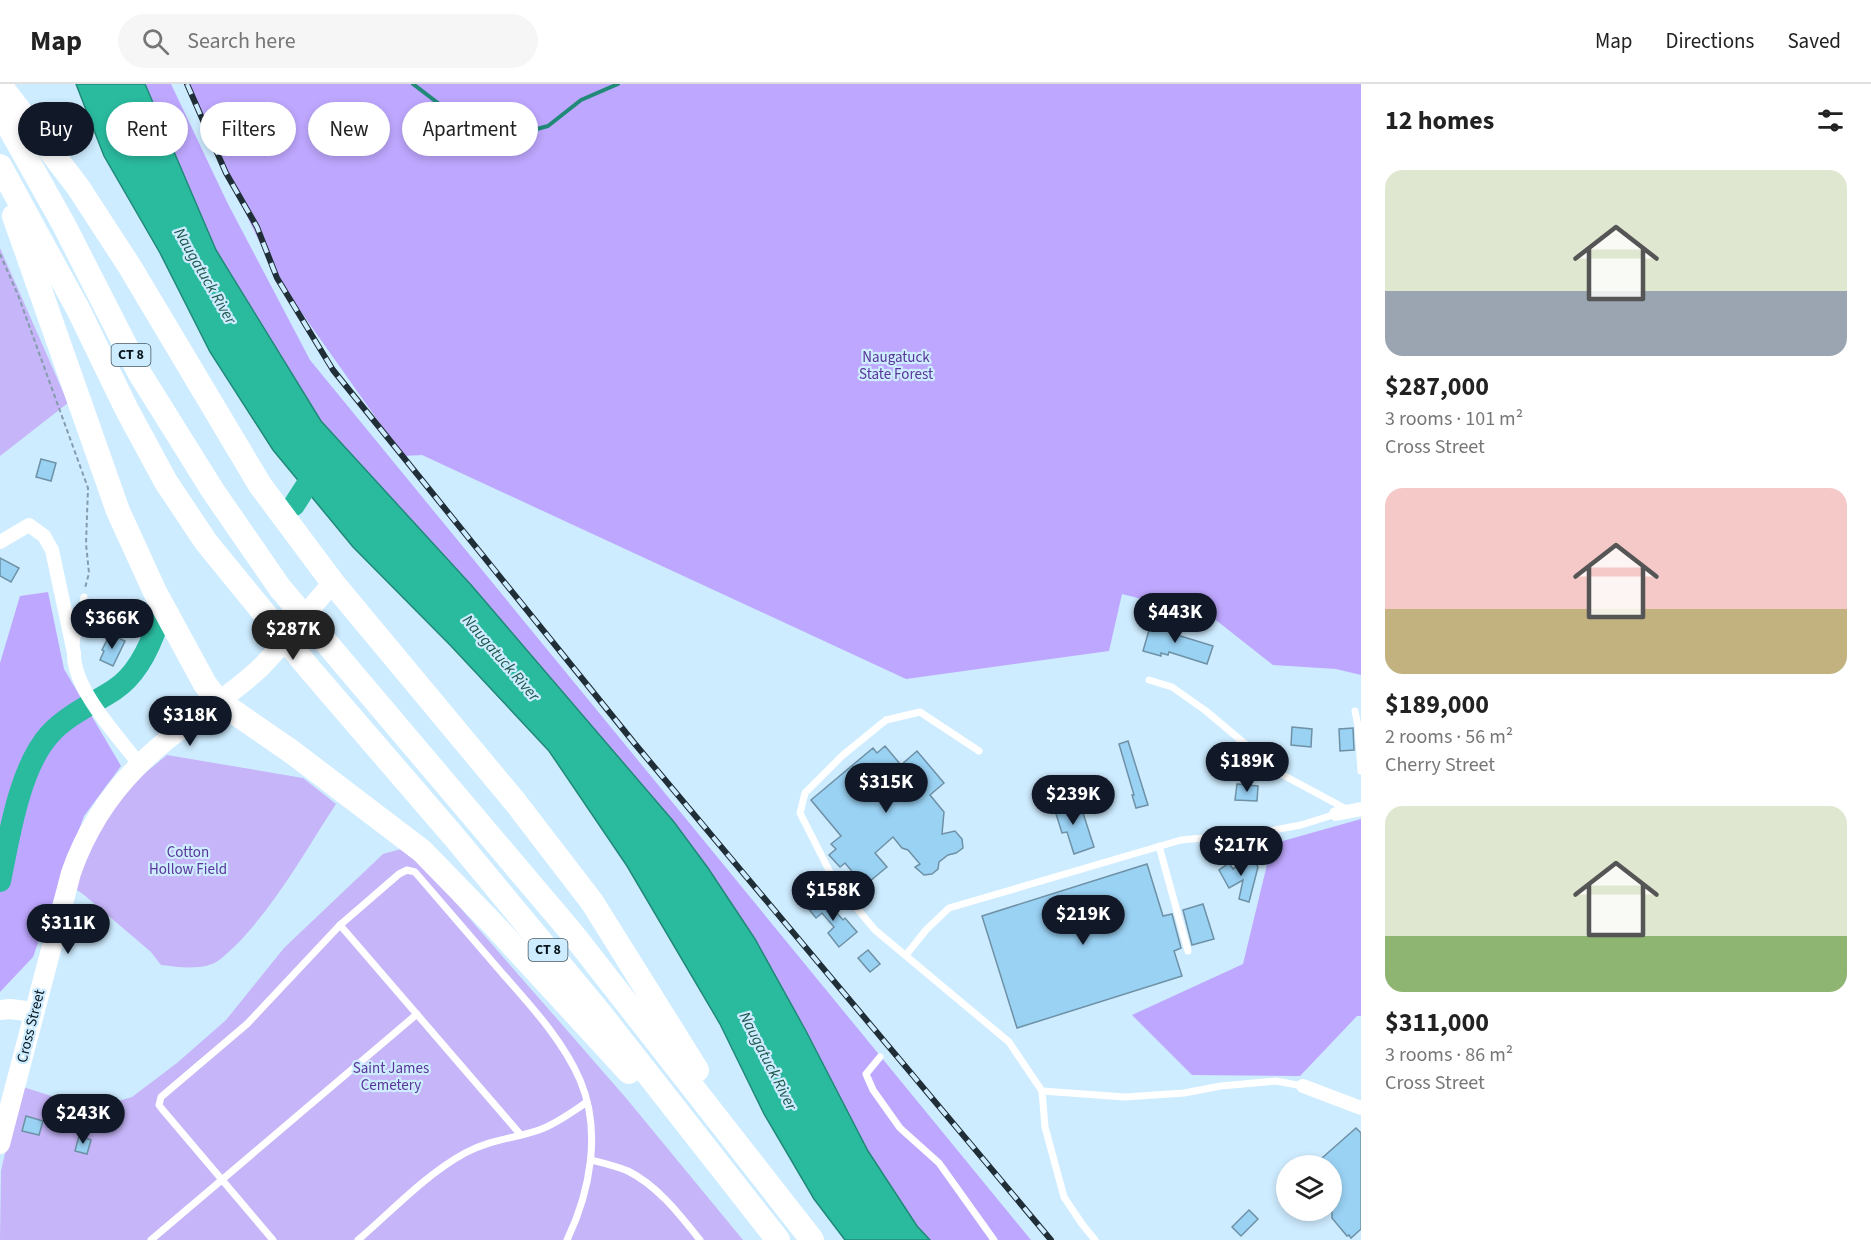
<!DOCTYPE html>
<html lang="en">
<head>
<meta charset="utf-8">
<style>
	:root { --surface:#fff; --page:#f6f6f6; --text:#222; --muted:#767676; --line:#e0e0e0; --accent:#111827 }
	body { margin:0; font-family:"Source Sans 3",sans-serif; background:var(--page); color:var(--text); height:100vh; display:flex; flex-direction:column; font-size:22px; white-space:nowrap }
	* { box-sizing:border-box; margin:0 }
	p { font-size:20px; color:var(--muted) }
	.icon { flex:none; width:33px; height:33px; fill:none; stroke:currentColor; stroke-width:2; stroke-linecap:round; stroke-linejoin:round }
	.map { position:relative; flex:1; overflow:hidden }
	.side { display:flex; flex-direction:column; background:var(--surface); width:510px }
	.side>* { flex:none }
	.top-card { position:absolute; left:18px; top:18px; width:570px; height:54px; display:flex; gap:12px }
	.controls { position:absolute; left:1276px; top:1071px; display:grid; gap:12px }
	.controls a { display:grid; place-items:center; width:66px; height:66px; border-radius:50%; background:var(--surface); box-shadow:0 3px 9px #0003; font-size:30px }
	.price { position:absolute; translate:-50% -51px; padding:0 14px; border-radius:21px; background:var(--accent); color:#fff; font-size:20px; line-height:39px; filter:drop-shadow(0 2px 3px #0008) }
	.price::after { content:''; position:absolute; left:50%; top:36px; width:18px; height:14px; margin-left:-9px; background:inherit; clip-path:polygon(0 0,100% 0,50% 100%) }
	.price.on { background:#222; color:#fff }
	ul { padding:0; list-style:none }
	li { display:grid; align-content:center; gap:12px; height:318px; padding:0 24px }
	li span { display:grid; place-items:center; height:186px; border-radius:18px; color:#555 }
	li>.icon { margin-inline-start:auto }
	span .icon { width:108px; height:108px; fill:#fffc; stroke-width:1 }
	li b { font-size:26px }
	h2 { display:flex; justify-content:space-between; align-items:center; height:72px; padding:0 24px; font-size:26px }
	.chip { padding:0 21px; border-radius:27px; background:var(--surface); box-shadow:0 3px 9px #0003; font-size:21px; line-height:54px }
	.chip.on { background:var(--accent); color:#fff }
	header { display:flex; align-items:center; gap:36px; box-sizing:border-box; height:84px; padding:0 30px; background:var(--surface); border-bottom:2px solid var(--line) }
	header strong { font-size:28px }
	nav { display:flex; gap:33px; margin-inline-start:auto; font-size:21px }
	.search { width:420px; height:54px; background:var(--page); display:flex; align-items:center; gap:15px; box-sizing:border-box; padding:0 21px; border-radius:33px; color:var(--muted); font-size:22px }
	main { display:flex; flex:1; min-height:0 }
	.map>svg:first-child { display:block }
	.green { fill:#c6b5f8 }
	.forest { fill:#bea7fe }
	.water { fill:#2abb9f; stroke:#208978; stroke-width:1.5 }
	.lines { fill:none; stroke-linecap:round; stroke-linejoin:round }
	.stream { stroke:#208978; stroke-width:4 }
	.river { stroke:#2abb9f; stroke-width:22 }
	.building { fill:#9ad2f4; stroke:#6e91a6; stroke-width:1.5 }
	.path { stroke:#849cab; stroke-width:2; stroke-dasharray:4.5 3; stroke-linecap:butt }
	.lane { stroke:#fff; stroke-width:7 }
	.street { stroke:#fff; stroke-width:14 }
	.secondary { stroke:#fff; stroke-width:20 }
	.highway { stroke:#fff; stroke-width:24 }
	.rail-casing { stroke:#1f2e37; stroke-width:6 }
	.rail { stroke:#ceecff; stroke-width:4; stroke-dasharray:11; stroke-linecap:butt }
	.labels { text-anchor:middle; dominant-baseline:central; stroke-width:4.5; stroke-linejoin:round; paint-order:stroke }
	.shield { fill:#ceecff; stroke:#435661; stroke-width:1.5 }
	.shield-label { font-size:14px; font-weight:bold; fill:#08151d }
	.park-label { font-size:15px; fill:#593699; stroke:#ceecff }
	.street-label { font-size:15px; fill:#08151d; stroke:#ceecff }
	.water-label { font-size:16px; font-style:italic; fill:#1e5649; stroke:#ceecff }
</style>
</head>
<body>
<header>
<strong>Map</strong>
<div class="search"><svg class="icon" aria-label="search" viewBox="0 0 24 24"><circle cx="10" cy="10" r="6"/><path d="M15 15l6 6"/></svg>Search here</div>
<nav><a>Map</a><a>Directions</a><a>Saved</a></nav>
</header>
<main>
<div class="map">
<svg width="1361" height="1156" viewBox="0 0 1361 1156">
	<rect width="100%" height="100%" fill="#ceecff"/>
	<g class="green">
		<polygon points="0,164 68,319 0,372"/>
		<path d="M167,671l136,23 33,26c-32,49 -61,102 -102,143 -7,6 -14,14 -22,17 -16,6 -34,3 -51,1l-10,-13 -68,-58 -11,-7 38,-77 34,-36z"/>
		<polygon points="401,765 429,788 626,1014 743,1156 0,1156 1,1087 20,1002 92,1025 132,1013 177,979 226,936 284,864 383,770"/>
	</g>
	<g class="forest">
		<polygon points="145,0 171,0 227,118 310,276 1031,1156 930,1156 917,1142 868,1067 674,738 472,502 321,337 216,166"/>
		<polygon points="187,0 1361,0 1361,591 1336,585 1273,581 1212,533 1122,510 1109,567 906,595 422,371 403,372 277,194 226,89"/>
		<polygon points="48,508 64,585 121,682 84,732 33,873 0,908 0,579 20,512"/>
		<polygon points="1361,735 1361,932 1357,932 1300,992 1192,991 1132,931 1243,880 1272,760"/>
	</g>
	<polygon class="water" points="76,0 145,0 216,166 321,337 472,502 674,738 708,784 755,855 806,947 868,1067 917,1142 930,1156 845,1156 814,1115 764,1030 720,940 627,782 549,667 451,562 353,463 273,366 210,268 160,169 104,72"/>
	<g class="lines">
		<polyline class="stream" points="413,0 468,42 511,52 548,42 581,16 618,0"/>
		<g class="river">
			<polyline points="294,421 321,379"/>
			<path d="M0,797c9,-43 19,-113 50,-147 16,-18 44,-31 64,-44 23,-15 36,-43 44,-68"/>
		</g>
	</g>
	<g class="building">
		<polygon points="41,375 56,379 51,397 36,393"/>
		<polygon points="0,474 19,484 11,498 0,492"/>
		<polygon points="1152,536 1176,543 1174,550 1213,562 1207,580 1169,568 1168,571 1161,569 1161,572 1143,567"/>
		<polygon points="110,550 125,557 113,582 100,576 104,567 102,566"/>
		<polygon points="1292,643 1312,645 1311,663 1291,661"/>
		<polygon points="1353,644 1354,666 1340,667 1339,645"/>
		<polygon points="1128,657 1148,721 1136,724 1132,711 1134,711 1119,660"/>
		<polygon points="885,662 901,681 917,667 944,699 930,711 944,728 942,750 955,747 962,755 963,764 956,769 948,771 939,778 938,785 932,790 924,791 915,783 920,780 908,766 902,764 893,753 875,769 887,783 864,802 845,779 840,783 829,771 836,765 831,760 841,752 811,716 873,664 877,669"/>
		<polygon points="1237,700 1258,702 1257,717 1235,716"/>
		<polygon points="1064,710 1071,732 1083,729 1094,763 1074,770 1067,748 1062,749 1051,714"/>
		<polygon points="1252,773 1258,783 1249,818 1239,815 1243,796 1229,804 1219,786 1229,779 1233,785"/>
		<polygon points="1147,780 1163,832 1172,830 1181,864 1174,867 1182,892 1017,944 982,832"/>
		<polygon points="822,812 843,836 845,834 857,848 839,863 828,849 834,843 822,829 816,834 808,824"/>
		<polygon points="1203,820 1214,855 1192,861 1183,826"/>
		<polygon points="868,866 880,880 870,888 858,874"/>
		<polygon points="26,1032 43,1037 39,1051 22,1047"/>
		<polygon points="1356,1044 1361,1049 1361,1145 1351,1154 1349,1151 1347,1152 1332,1134 1332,1082 1313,1082"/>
		<polygon points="79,1052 91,1056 87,1070 75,1067"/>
		<polygon points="1249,1126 1258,1135 1241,1152 1232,1143"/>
	</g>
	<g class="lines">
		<polyline class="path" points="0,170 18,211 88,404 86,460 89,489 85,504"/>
		<g class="lane">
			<polyline points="76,560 84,513"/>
			<polyline points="1149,596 1172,603 1206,627 1281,690 1348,726"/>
			<polyline points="1355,627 1358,642 1361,687"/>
			<polyline points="979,667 920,628 886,636 843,671 805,709 800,729 835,798 875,846 1009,958 1042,1007 1045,1043 1064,1113 1082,1140 1095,1156"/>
			<polyline points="1159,762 1188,867"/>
			<polyline points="340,841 520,1050"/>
			<polyline points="906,871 926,846 949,824 1181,756 1258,749 1301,741 1336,730"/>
			<polyline points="880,973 866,990 873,1006 900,1044 939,1079 994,1156"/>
			<polyline points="1042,1007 1125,1013 1184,1009 1221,1002 1276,997 1303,1002"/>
			<path d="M591,1076c12,3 25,6 37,11 30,15 52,44 72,69"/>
			<polyline points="151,1156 417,930"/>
			<path d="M273,1156l-111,-131 -3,-4 2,-8 86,-73 93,-99 59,-51 8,-4 8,2c29,34 58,67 87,101 28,32 61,67 78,107 22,51 10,112 -13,160"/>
			<path d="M358,1156c34,-29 67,-65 107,-87 26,-14 48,-14 74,-23 17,-6 33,-18 48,-28"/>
		</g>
		<g class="street">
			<path d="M0,458l29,-17 15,11 8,14 22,103c-1,36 44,83 65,111"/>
			<polyline points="1336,730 1361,725"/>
			<polyline points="1303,1002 1361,1024"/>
		</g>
		<g class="secondary">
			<polyline points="0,926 10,925 34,928"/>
			<path d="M0,1060l71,-271c14,-40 37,-77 67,-107 36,-37 83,-62 121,-97 27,-26 48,-59 74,-86"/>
		</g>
		<g class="highway">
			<polyline points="0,1 78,103 130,183 260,401 333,499 516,719 592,818 697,986"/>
			<polyline points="0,27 64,141 140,290 213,407 280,504 572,849 812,1156"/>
			<polyline points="0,82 78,225 127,326 166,398 206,458 308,583 456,755 600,929 778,1156"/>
			<polyline points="14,132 118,427 155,508 205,600 218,617 292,668 422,767 493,840 629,988"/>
		</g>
		<g class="rail-casing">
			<polyline id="rail" points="187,0 226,89 257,143 277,194 333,286 635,660 1051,1156"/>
		</g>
		<use href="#rail" class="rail"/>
	</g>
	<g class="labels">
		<g class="shield">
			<rect x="111.5" y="260" width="39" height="22" rx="4.5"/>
			<rect x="528.5" y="855" width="39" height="22" rx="4.5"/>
		</g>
		<g class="shield-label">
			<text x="131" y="271">CT 8</text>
			<text x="548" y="866">CT 8</text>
		</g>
		<g class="park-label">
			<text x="896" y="273">Naugatuck<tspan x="896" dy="17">State Forest</tspan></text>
			<text x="188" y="768">Cotton<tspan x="188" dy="17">Hollow Field</tspan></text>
			<text x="391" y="984">Saint James<tspan x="391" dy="17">Cemetery</tspan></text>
		</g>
		<g class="street-label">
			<text transform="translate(31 942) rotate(-76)">Cross Street</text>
		</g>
		<g class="water-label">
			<text transform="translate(205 192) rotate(60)">Naugatuck River</text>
			<text transform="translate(501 574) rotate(49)">Naugatuck River</text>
			<text transform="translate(768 977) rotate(63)">Naugatuck River</text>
		</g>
	</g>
</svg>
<div class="controls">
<a><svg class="icon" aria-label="layers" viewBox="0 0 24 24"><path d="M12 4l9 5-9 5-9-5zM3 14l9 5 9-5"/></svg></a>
</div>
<b class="price" style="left:1175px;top:560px">$443K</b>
<b class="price" style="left:112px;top:566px">$366K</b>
<b class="price on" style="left:293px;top:577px">$287K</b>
<b class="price" style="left:190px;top:663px">$318K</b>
<b class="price" style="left:1247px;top:709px">$189K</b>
<b class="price" style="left:886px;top:730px">$315K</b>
<b class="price" style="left:1073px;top:742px">$239K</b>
<b class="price" style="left:1241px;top:793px">$217K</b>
<b class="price" style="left:833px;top:838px">$158K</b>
<b class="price" style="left:1083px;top:862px">$219K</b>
<b class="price" style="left:68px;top:871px">$311K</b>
<b class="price" style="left:83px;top:1061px">$243K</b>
<div class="top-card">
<a class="chip on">Buy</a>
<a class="chip">Rent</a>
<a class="chip">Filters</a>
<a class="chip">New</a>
<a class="chip">Apartment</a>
</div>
</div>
<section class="side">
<h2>12 homes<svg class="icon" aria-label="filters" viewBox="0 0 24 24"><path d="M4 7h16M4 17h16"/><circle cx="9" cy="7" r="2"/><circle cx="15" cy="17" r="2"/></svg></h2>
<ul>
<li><span style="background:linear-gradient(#dfe7d0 65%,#9aa5b1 0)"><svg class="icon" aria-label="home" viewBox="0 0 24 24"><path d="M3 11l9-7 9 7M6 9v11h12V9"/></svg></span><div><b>$287,000</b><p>3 rooms · 101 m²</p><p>Cross Street</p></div></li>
<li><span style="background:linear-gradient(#f6c9c9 65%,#c2b280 0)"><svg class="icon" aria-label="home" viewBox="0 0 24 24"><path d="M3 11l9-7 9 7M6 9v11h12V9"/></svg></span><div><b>$189,000</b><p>2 rooms · 56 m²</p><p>Cherry Street</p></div></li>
<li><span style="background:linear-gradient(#dfe7d0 70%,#8fb573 0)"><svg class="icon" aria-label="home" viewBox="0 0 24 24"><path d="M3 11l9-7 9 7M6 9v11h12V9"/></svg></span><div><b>$311,000</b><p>3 rooms · 86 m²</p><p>Cross Street</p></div></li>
</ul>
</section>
</main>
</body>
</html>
